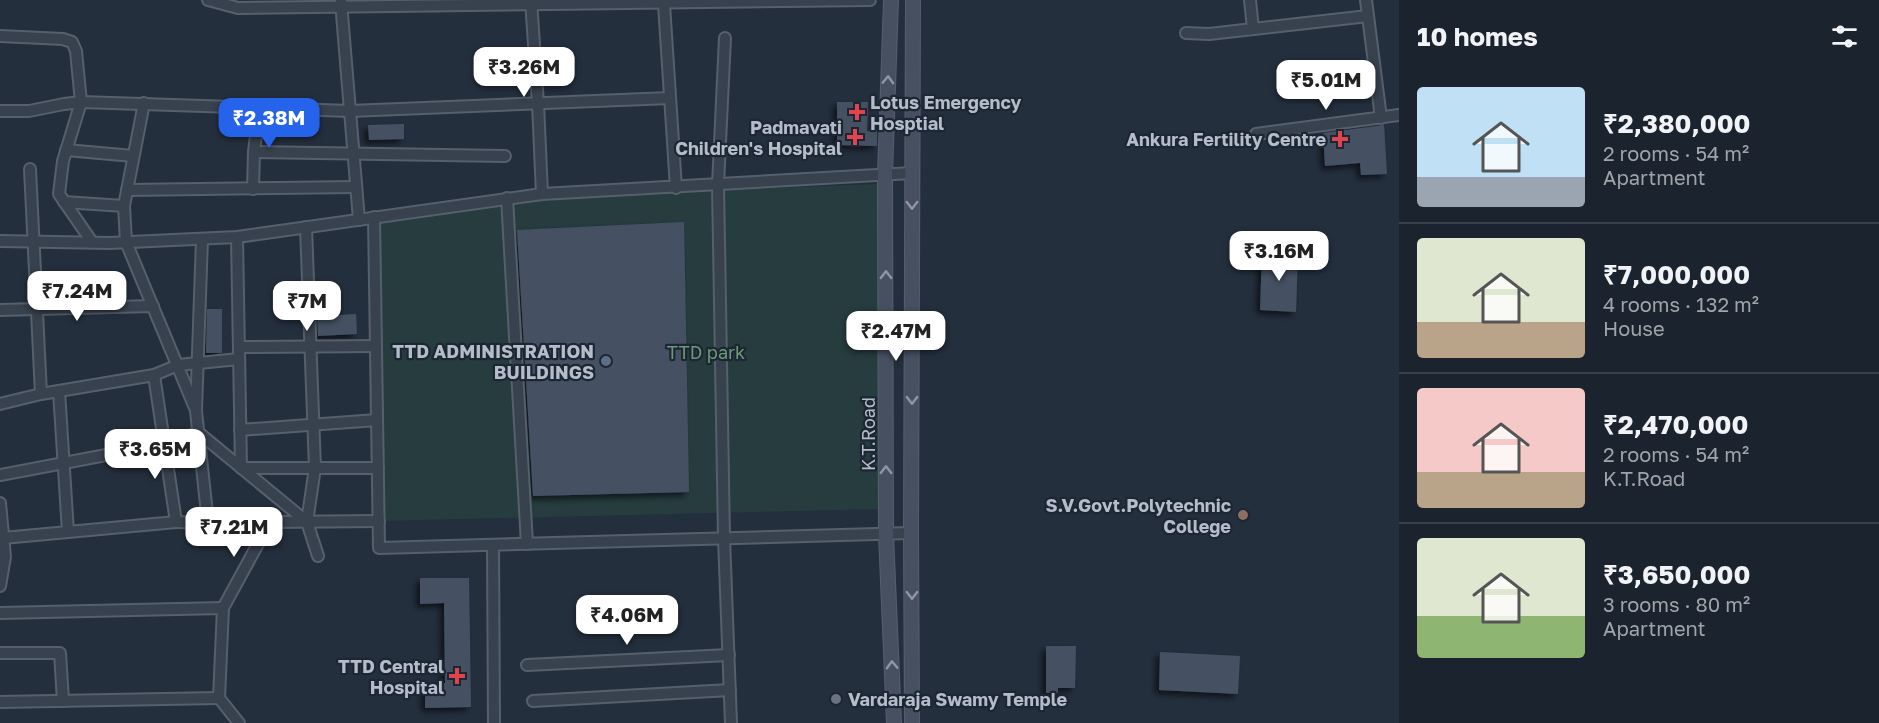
<!DOCTYPE html>
<html lang="en">
<head>
<meta charset="utf-8">
<style>
	:root { --surface:#1b232e; --page:#282f3a; --text:#f1f3f6; --muted:#a0a4aa; --line:#39404a; --accent:#2563eb }
	body { margin:0; font-family:"Golos Text",sans-serif; background:var(--page); color:var(--text); height:100vh; display:flex; flex-direction:column; font-size:22px; white-space:nowrap }
	* { box-sizing:border-box; margin:0 }
	p { font-size:20px; color:var(--muted) }
	.icon { flex:none; width:33px; height:33px; fill:none; stroke:currentColor; stroke-width:2; stroke-linecap:round; stroke-linejoin:round }
	.map { position:relative; flex:1; overflow:hidden }
	.sheet { display:flex; flex-direction:column; background:var(--surface); width:480px }
	.sheet>* { flex:none }
	.price { position:absolute; translate:-50% -51px; padding:0 14px; border-radius:12px; background:#fff; color:#222; font-size:20px; line-height:39px; filter:drop-shadow(0 2px 3px #0008) }
	.price::after { content:''; position:absolute; left:50%; top:36px; width:18px; height:14px; margin-left:-9px; background:inherit; clip-path:polygon(0 0,100% 0,50% 100%) }
	.price.current { background:var(--accent); color:#fff }
	ul { padding:0; list-style:none }
	li { display:flex; align-items:center; gap:18px; height:150px; padding:0 18px }
	li+li { border-top:2px solid var(--line) }
	li span { display:grid; place-items:center; flex:none; width:168px; height:120px; border-radius:6px; color:#555 }
	li>.icon { margin-inline-start:auto }
	span .icon { width:72px; height:72px; fill:#fffc; stroke-width:1 }
	li b { font-size:26px }
	h2 { display:flex; justify-content:space-between; align-items:center; height:72px; padding:0 18px; font-size:26px }
	main { display:flex; flex:1; min-height:0 }
	.map>svg:first-child { display:block }
	.green { fill:#263c3f }
	.building { fill:#455162; filter:url(#shadow) }
	.lines { fill:none; stroke-linecap:round; stroke-linejoin:round }
	.street-casing { stroke:#565f6c; stroke-width:14 }
	.secondary-casing { stroke:#565f6c; stroke-width:16 }
	.street { stroke:#38414e; stroke-width:10 }
	.secondary { stroke:#465061; stroke-width:14 }
	.oneway { stroke:#8e96a5 }
	.health-dot { fill:#e0444e; stroke:#1d2633; stroke-width:2 }
	.service-dot { fill:#5c6f8a; stroke:#1d2633; stroke-width:2 }
	.education-dot { fill:#8d6e63; stroke:#1d2633; stroke-width:2 }
	.worship-dot { fill:#6b7280; stroke:#1d2633; stroke-width:2 }
	.labels { text-anchor:middle; dominant-baseline:central; stroke-width:4.5; stroke-linejoin:round; paint-order:stroke }
	.poi-label { font-size:18px; font-weight:bold; fill:#b4bcc9; stroke:#1d2633; text-anchor:end }
	.park-label { font-size:18px; fill:#6b9a76; stroke:#1d2633 }
	.street-label { font-size:18px; fill:#b4bcc9; stroke:#1d2633 }
</style>
</head>
<body>
<main>
<div class="map">
<svg width="1399" height="723" viewBox="0 0 1399 723">
	<defs>
		<filter id="shadow"><feDropShadow dx="-4" dy="4" stdDeviation="3" flood-color="#0009"/></filter>
	</defs>
	<rect width="100%" height="100%" fill="#242f3e"/>
	<polygon class="green" points="879,184 879,509 379,521 374,217 507,198"/>
	<g class="building">
		<polygon points="837,102 868,102 867,131 877,131 877,146 837,145"/>
		<polygon points="404,124 404,139 369,140 368,125"/>
		<polygon points="1384,125 1387,174 1361,175 1360,163 1325,166 1323,133"/>
		<polygon points="684,222 689,492 533,496 517,230"/>
		<polygon points="1262,252 1298,253 1296,312 1260,310"/>
		<polygon points="207,309 222,309 222,353 206,353"/>
		<polygon points="356,314 357,334 318,336 317,316"/>
		<polygon points="420,578 469,578 471,707 425,708 425,683 445,683 444,603 420,604"/>
		<polygon points="1046,646 1076,646 1075,688 1058,688 1058,693 1046,693"/>
		<polygon points="1160,652 1240,656 1238,694 1159,690"/>
	</g>
	<g class="lines">
		<g class="street-casing">
			<g id="street">
				<polyline points="208,0 238,8 870,0"/>
				<polyline points="531,0 538,104 542,194"/>
				<polyline points="1250,0 1253,29"/>
				<polyline points="1366,0 1381,118"/>
				<polyline points="341,2 359,220"/>
				<polyline points="664,4 676,188"/>
				<polyline points="1186,33 1209,34 1368,16"/>
				<polyline points="0,36 63,39 72,42 76,51 81,102 63,161 59,194 92,242"/>
				<polyline points="725,38 718,185 724,538 731,723"/>
				<polyline points="0,111 29,111 64,104 81,102 350,111 670,98"/>
				<polyline points="1256,134 1399,115"/>
				<polyline points="66,150 133,156"/>
				<polyline points="254,152 505,156"/>
				<polyline points="253,189 254,152 259,108"/>
				<polyline points="127,190 356,187"/>
				<polyline points="507,198 527,544"/>
				<polyline points="64,202 124,206 126,242 195,408"/>
				<polyline points="124,206 144,103"/>
				<polyline points="374,217 379,548 911,533"/>
				<polyline points="306,227 315,468 307,522 318,556"/>
				<polyline points="237,237 241,468 378,468"/>
				<polyline points="0,241 109,243 237,237 542,194 912,173"/>
				<polyline points="0,310 153,306"/>
				<polyline points="239,347 376,346"/>
				<polyline points="154,375 178,365 239,359"/>
				<polyline points="59,391 68,532"/>
				<polyline points="0,404 41,394 30,169"/>
				<polyline points="240,430 377,420"/>
				<polyline points="0,475 164,444 199,433 307,522"/>
				<polyline points="0,503 5,557 0,586"/>
				<polyline points="176,522 208,523 196,411 202,239"/>
				<polyline points="3,538 176,522 154,375 41,394"/>
				<polyline points="493,545 494,723"/>
				<polyline points="223,608 270,522 379,521"/>
				<polyline points="0,613 223,608 219,698 239,723"/>
				<polyline points="0,653 60,653 63,701"/>
				<polyline points="527,665 729,655"/>
				<polyline points="533,701 730,690"/>
				<polyline points="0,702 219,698"/>
			</g>
		</g>
		<g class="secondary-casing">
			<g id="secondary">
				<polyline points="891,0 885,175 886,534 894,723"/>
				<polyline points="912,723 911,533 913,0"/>
			</g>
		</g>
		<use href="#street" class="street"/>
		<use href="#secondary" class="secondary"/>
	</g>
	<defs><path id="oneway-chevron" d="M-2-3.5L2.5 0L-2 3.5" fill="none" stroke-width="1.6" stroke-linecap="round" stroke-linejoin="round" transform="scale(1.5)"/></defs>
	<g class="oneway">
		<use href="#oneway-chevron" transform="translate(888 80) rotate(-88)"/>
		<use href="#oneway-chevron" transform="translate(912 205) rotate(90)"/>
		<use href="#oneway-chevron" transform="translate(886 275) rotate(-90)"/>
		<use href="#oneway-chevron" transform="translate(912 400) rotate(90)"/>
		<use href="#oneway-chevron" transform="translate(886 470) rotate(-90)"/>
		<use href="#oneway-chevron" transform="translate(912 595) rotate(90)"/>
		<use href="#oneway-chevron" transform="translate(892 665) rotate(-92)"/>
	</g>
	<g class="health-dot">
		<path d="M854 103h6v6h6v6h-6v6h-6v-6h-6v-6h6z"/>
		<path d="M852 128h6v6h6v6h-6v6h-6v-6h-6v-6h6z"/>
		<path d="M1337 130h6v6h6v6h-6v6h-6v-6h-6v-6h6z"/>
		<path d="M454 667h6v6h6v6h-6v6h-6v-6h-6v-6h6z"/>
	</g>
	<circle class="service-dot" cx="606" cy="361" r="6"/>
	<circle class="education-dot" cx="1243" cy="515" r="6"/>
	<circle class="worship-dot" cx="836" cy="699" r="6"/>
	<g class="labels">
		<g class="poi-label">
			<text x="870" y="102" text-anchor="start">Lotus Emergency<tspan x="870" dy="21">Hosptial</tspan></text>
			<text x="842" y="127">Padmavati<tspan x="842" dy="21">Children's Hospital</tspan></text>
			<text x="1326" y="139">Ankura Fertility Centre</text>
			<text x="594" y="351">TTD ADMINISTRATION<tspan x="594" dy="21">BUILDINGS</tspan></text>
			<text x="1231" y="505">S.V.Govt.Polytechnic<tspan x="1231" dy="21">College</tspan></text>
			<text x="444" y="666">TTD Central<tspan x="444" dy="21">Hospital</tspan></text>
			<text x="848" y="699" text-anchor="start">Vardaraja Swamy Temple</text>
		</g>
		<g class="park-label">
			<text x="706" y="352">TTD park</text>
		</g>
		<g class="street-label">
			<text transform="translate(868 434) rotate(-90)">K.T.Road</text>
		</g>
	</g>
</svg>
<b class="price" style="left:524px;top:98px">₹3.26M</b>
<b class="price" style="left:1326px;top:111px">₹5.01M</b>
<b class="price current" style="left:269px;top:149px">₹2.38M</b>
<b class="price" style="left:1279px;top:282px">₹3.16M</b>
<b class="price" style="left:77px;top:322px">₹7.24M</b>
<b class="price" style="left:307px;top:332px">₹7M</b>
<b class="price" style="left:896px;top:362px">₹2.47M</b>
<b class="price" style="left:155px;top:480px">₹3.65M</b>
<b class="price" style="left:234px;top:558px">₹7.21M</b>
<b class="price" style="left:627px;top:646px">₹4.06M</b>
</div>
<section class="sheet">
<h2>10 homes<svg class="icon" aria-label="filters" viewBox="0 0 24 24"><path d="M4 7h16M4 17h16"/><circle cx="9" cy="7" r="2"/><circle cx="15" cy="17" r="2"/></svg></h2>
<ul>
<li><span style="background:linear-gradient(#bfe0f5 75%,#9aa5b1 0)"><svg class="icon" aria-label="home" viewBox="0 0 24 24"><path d="M3 11l9-7 9 7M6 9v11h12V9"/></svg></span><div><b>₹2,380,000</b><p>2 rooms · 54 m²</p><p>Apartment</p></div></li>
<li><span style="background:linear-gradient(#dfe7d0 70%,#b9a48a 0)"><svg class="icon" aria-label="home" viewBox="0 0 24 24"><path d="M3 11l9-7 9 7M6 9v11h12V9"/></svg></span><div><b>₹7,000,000</b><p>4 rooms · 132 m²</p><p>House</p></div></li>
<li><span style="background:linear-gradient(#f6c9c9 70%,#b9a48a 0)"><svg class="icon" aria-label="home" viewBox="0 0 24 24"><path d="M3 11l9-7 9 7M6 9v11h12V9"/></svg></span><div><b>₹2,470,000</b><p>2 rooms · 54 m²</p><p>K.T.Road</p></div></li>
<li><span style="background:linear-gradient(#dfe7d0 65%,#8fb573 0)"><svg class="icon" aria-label="home" viewBox="0 0 24 24"><path d="M3 11l9-7 9 7M6 9v11h12V9"/></svg></span><div><b>₹3,650,000</b><p>3 rooms · 80 m²</p><p>Apartment</p></div></li>
</ul>
</section>
</main>
</body>
</html>
